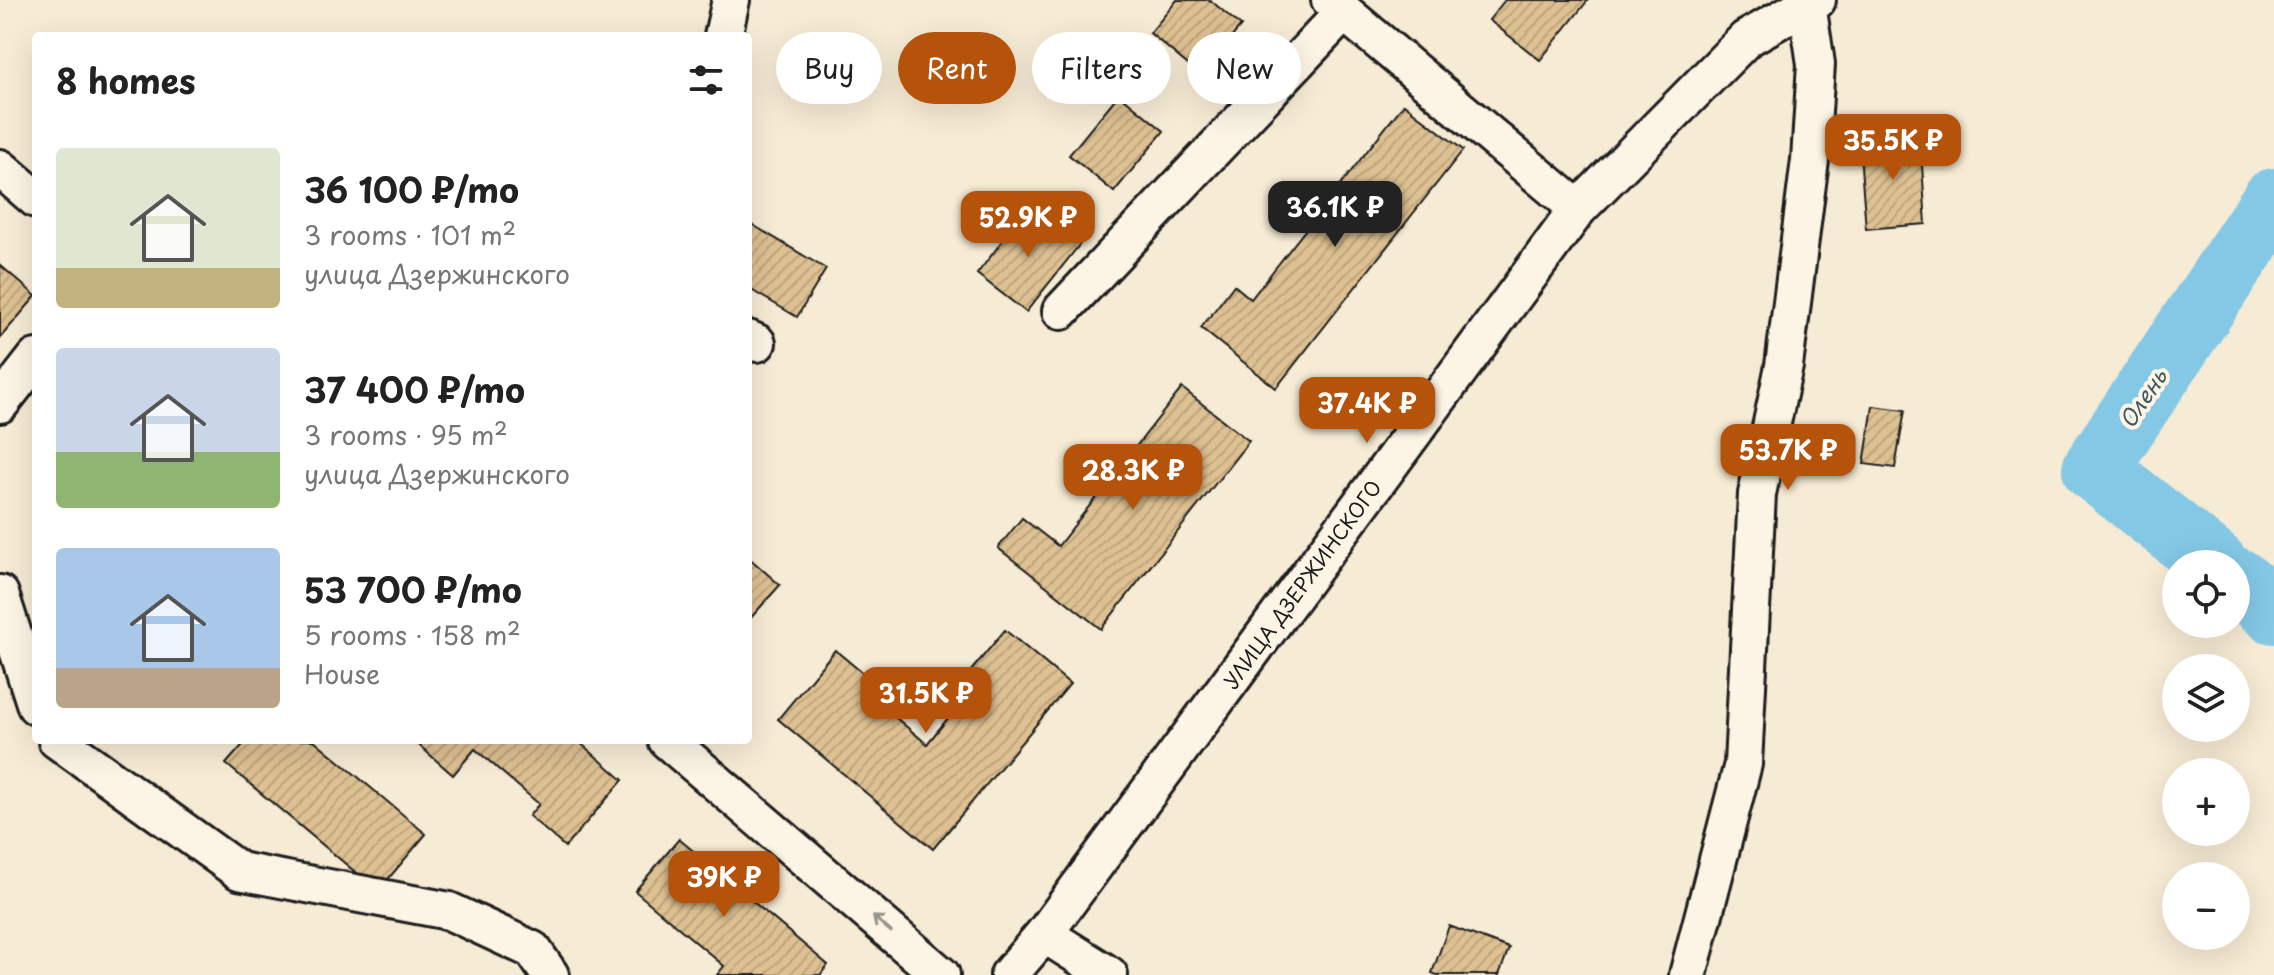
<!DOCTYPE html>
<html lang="en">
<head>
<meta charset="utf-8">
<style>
	:root { --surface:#fff; --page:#f2f2f2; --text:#222; --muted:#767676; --accent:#b45309 }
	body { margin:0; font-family:"Playpen Sans",sans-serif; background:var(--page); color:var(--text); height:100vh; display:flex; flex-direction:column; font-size:30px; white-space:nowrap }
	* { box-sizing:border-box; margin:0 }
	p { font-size:26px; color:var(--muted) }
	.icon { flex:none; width:44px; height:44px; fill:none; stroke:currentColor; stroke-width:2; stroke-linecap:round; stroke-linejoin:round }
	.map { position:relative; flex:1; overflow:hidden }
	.drawer { position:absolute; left:32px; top:32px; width:720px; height:712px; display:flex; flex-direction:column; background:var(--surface); border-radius:8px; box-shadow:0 8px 32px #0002 }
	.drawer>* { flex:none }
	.top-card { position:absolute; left:776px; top:32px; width:760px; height:72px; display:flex; gap:16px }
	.buttons { position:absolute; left:2162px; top:550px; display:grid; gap:16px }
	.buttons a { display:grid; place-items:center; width:88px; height:88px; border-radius:50%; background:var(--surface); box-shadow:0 8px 32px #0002; font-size:40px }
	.price { position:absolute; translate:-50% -68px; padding:0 18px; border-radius:16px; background:var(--accent); color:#fff; font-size:26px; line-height:52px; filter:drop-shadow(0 2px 4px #0008) }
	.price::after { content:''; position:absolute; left:50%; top:48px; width:24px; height:18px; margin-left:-12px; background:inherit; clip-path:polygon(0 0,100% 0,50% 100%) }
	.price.current { background:#222; color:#fff }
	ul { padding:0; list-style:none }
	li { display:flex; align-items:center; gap:24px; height:200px; padding:0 24px }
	li span { display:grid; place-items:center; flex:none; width:224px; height:160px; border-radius:8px; color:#555 }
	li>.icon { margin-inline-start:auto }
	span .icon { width:96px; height:96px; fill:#fffc; stroke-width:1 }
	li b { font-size:34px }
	h2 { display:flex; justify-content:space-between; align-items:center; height:96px; padding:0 24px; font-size:34px }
	.tag { padding:0 28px; border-radius:36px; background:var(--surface); box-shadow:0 8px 32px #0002; font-size:28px; line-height:72px }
	.tag.current { background:var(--accent); color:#fff }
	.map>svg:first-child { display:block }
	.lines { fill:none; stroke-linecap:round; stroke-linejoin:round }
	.river { stroke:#84c8e5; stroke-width:66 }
	.building { fill:url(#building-hatch); stroke:#1c1c1c; stroke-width:2 }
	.minor-casing { stroke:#1c1c1c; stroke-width:42 }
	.minor { stroke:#fcf5e5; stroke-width:36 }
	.oneway { stroke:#97938b }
	.labels { text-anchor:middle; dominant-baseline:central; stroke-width:8; stroke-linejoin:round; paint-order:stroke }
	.street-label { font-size:20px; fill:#1c1c1c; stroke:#fcf5e5 }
	.water-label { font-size:22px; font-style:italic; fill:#405862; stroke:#fcf5e5 }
</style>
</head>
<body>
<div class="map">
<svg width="2274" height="975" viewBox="0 0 2274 975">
	<defs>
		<pattern id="building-hatch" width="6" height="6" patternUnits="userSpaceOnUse" patternTransform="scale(2)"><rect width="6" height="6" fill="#dec192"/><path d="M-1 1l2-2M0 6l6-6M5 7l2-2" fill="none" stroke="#bea57d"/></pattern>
	</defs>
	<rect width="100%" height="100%" fill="#f6ebd4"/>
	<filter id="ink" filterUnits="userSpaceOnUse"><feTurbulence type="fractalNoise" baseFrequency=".0125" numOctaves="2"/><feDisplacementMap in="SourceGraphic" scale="16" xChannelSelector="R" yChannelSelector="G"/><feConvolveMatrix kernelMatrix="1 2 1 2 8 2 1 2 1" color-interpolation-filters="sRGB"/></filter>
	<g filter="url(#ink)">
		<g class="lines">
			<g class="river">
				<polyline points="2215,564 2095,469 2274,201"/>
				<polyline points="2236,580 2274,611"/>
			</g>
		</g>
		<g class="building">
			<polygon points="1177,0 1210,0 1241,26 1200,75 1150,33"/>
			<polygon points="1505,0 1588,0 1540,60 1489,20"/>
			<polygon points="1119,94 1164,131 1114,192 1069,155"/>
			<polygon points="1404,104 1463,150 1276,388 1201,328 1234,285 1251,299"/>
			<polygon points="1920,136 1926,224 1866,229 1859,141"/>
			<polygon points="1030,205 1080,244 1026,312 977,274"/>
			<polygon points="748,222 826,269 797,317 748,288"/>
			<polygon points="0,265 36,296 0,338"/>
			<polygon points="1182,388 1249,441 1101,629 998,548 1022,518 1058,546"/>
			<polygon points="1873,406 1905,410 1895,468 1864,464"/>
			<polygon points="748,557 780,585 748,621"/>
			<polygon points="1005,630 1070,684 933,849 778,719 835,650 878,686 870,696 927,744 979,680 970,672"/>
			<polygon points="247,740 314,740 426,834 378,891 226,764"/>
			<polygon points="413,740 577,740 623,780 565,847 529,816 539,804 475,749 453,775"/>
			<polygon points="679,839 828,965 820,975 717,975 724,966 635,891"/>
			<polygon points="1449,926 1509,948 1499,975 1437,975 1432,973"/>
		</g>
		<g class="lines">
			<g class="minor-casing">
				<g id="minor">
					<polyline points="1330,0 1578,209"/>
					<polyline points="723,36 731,0"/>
					<polyline points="0,168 36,199"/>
					<polyline points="1061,311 1344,12"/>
					<polyline points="748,339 757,343"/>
					<polyline points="0,404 36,358"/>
					<polyline points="0,594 36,706"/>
					<polyline points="57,740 239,871 449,911 533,950 550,975"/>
					<polyline points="667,740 941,975"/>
					<polyline points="1044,934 1109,975"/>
					<polyline points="1009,975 1044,934 1578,209 1746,39 1807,4 1817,0"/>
					<polyline points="1688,975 1743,764 1757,494 1784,366 1810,160 1816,64 1807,4"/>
				</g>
			</g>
			<use href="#minor" class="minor"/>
		</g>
		<defs><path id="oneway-shaft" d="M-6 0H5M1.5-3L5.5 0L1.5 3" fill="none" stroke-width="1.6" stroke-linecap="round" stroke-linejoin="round" transform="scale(2)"/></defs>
		<use class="oneway" href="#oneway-shaft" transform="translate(882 924) rotate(-139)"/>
	</g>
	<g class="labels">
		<g class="street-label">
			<text transform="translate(1302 584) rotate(-54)">УЛИЦА ДЗЕРЖИНСКОГО</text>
		</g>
		<g class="water-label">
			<text transform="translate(2142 398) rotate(-56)">Олень</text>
		</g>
	</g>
</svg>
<div class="buttons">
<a><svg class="icon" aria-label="locate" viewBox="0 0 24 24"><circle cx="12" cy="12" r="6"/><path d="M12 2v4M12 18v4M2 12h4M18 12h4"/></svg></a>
<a><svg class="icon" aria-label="layers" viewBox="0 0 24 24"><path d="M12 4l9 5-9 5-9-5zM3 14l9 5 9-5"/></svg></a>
<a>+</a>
<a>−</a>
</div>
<b class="price" style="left:1893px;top:182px">35.5K ₽</b>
<b class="price current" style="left:1335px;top:249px">36.1K ₽</b>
<b class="price" style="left:1028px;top:259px">52.9K ₽</b>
<b class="price" style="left:1367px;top:445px">37.4K ₽</b>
<b class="price" style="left:1788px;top:492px">53.7K ₽</b>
<b class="price" style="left:1133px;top:512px">28.3K ₽</b>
<b class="price" style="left:926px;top:735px">31.5K ₽</b>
<b class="price" style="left:724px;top:919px">39K ₽</b>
<div class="top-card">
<a class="tag">Buy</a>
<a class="tag current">Rent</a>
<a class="tag">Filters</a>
<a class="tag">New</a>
</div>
<section class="drawer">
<h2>8 homes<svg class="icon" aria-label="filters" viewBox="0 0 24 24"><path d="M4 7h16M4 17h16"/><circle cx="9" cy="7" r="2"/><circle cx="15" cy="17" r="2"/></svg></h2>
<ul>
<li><span style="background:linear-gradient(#dfe7d0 75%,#c2b280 0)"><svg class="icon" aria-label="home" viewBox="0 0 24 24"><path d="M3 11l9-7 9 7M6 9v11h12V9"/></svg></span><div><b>36 100 ₽/mo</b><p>3 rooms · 101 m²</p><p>улица Дзержинского</p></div></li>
<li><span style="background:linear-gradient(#c9d6e8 65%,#8fb573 0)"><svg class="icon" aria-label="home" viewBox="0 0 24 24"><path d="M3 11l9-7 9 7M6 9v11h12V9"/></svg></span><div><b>37 400 ₽/mo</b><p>3 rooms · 95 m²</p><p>улица Дзержинского</p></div></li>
<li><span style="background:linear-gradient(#a9c7e8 75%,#b9a48a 0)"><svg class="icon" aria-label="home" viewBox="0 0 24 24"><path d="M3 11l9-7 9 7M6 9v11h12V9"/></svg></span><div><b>53 700 ₽/mo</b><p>5 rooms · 158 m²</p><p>House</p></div></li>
</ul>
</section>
</div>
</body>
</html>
